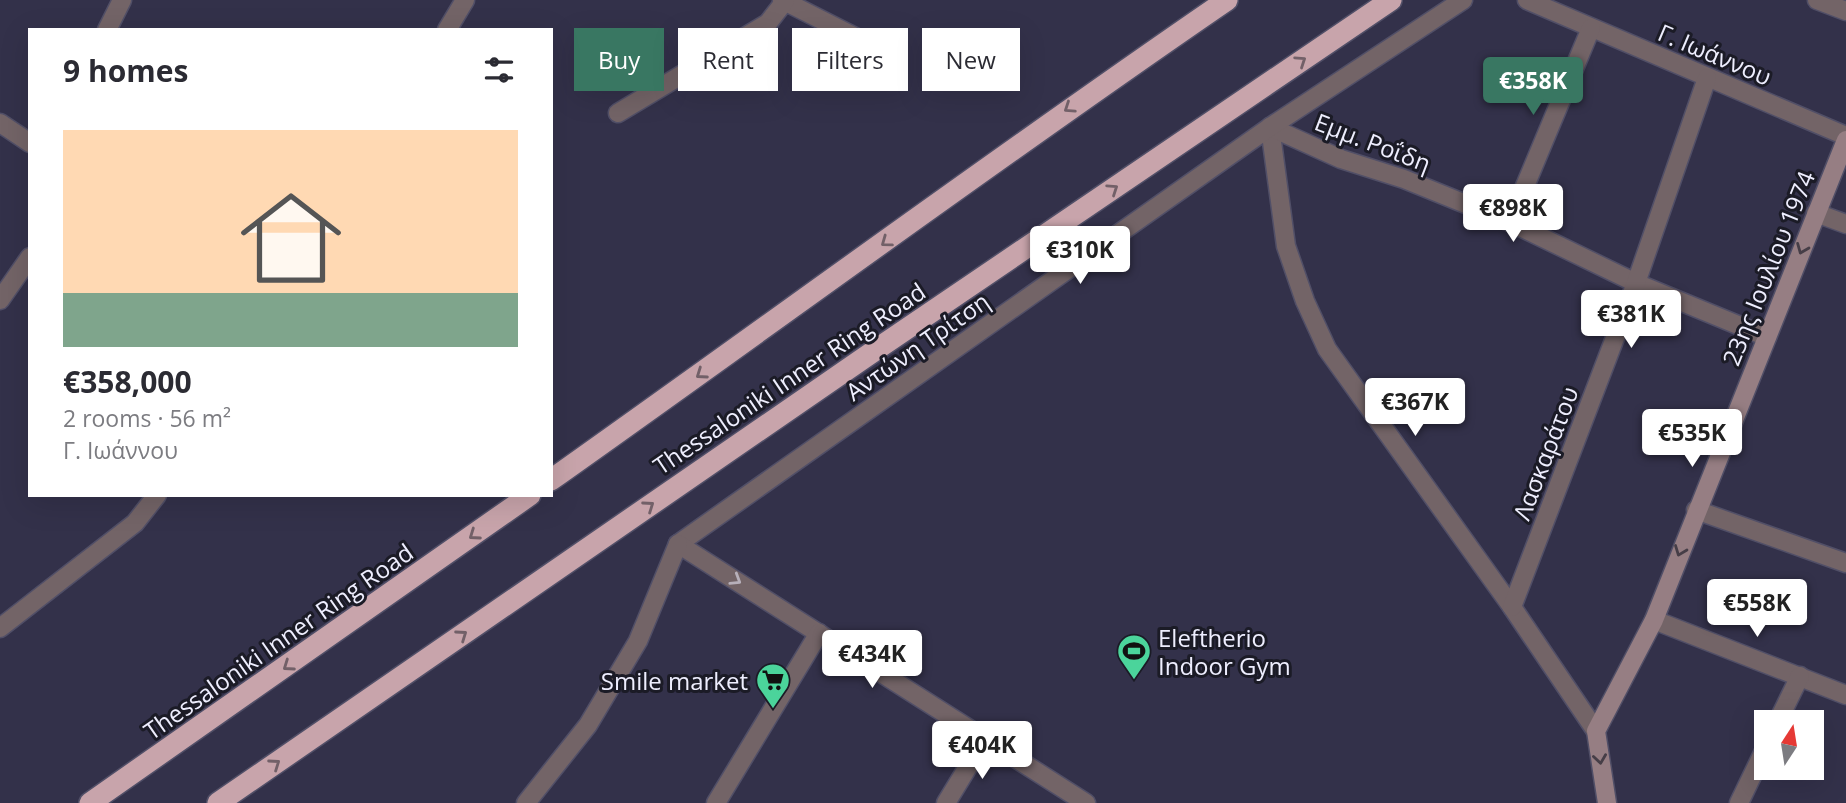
<!DOCTYPE html>
<html lang="en">
<head>
<meta charset="utf-8">
<style>
	:root { --surface:#fff; --page:#f2f2f3; --text:#2b2b33; --muted:#7c7c81; --line:#e1e1e2; --accent:#397762 }
	body { margin:0; font-family:"Open Sans",sans-serif; background:var(--page); color:var(--text); height:100vh; display:flex; flex-direction:column; font-size:26px; white-space:nowrap }
	* { box-sizing:border-box; margin:0 }
	p { font-size:23px; color:var(--muted) }
	.icon { flex:none; width:38px; height:38px; fill:none; stroke:currentColor; stroke-width:2; stroke-linecap:round; stroke-linejoin:round }
	.map { position:relative; flex:1; overflow:hidden }
	.details { position:absolute; left:28px; top:28px; width:525px; height:469px; display:flex; flex-direction:column; background:var(--surface); border-radius:0px; box-shadow:0 7px 28px #0002 }
	.details>* { flex:none }
	.top-card { position:absolute; left:574px; top:28px; width:665px; height:63px; display:flex; gap:14px }
	.needle { width:46px; rotate:12deg }
	.tools { position:absolute; left:1754px; top:710px; display:grid; gap:14px }
	.tools a { display:grid; place-items:center; width:70px; height:70px; border-radius:0px; background:var(--surface); box-shadow:0 7px 28px #0002; font-size:35px }
	.price { position:absolute; translate:-50% -60px; padding:0 16px; border-radius:7px; background:#fff; color:#222; font-size:23px; line-height:46px; filter:drop-shadow(0 2px 4px #0008) }
	.price::after { content:''; position:absolute; left:50%; top:42px; width:21px; height:16px; margin-left:-10px; background:inherit; clip-path:polygon(0 0,100% 0,50% 100%) }
	.price.active { background:var(--accent); color:#fff }
	ul { padding:0; list-style:none }
	li { display:grid; align-content:center; gap:14px; height:371px; padding:0 35px }
	li+li { border-top:2px solid var(--line) }
	li span { display:grid; place-items:center; height:217px; border-radius:0px; color:#555 }
	li>.icon { margin-inline-start:auto }
	span .icon { width:126px; height:126px; fill:#fffc; stroke-width:1 }
	li b { font-size:30px }
	h2 { display:flex; justify-content:space-between; align-items:center; height:84px; padding:0 35px; font-size:30px }
	.tag { padding:0 24px; border-radius:0px; background:var(--surface); box-shadow:0 7px 28px #0002; font-size:24px; line-height:63px }
	.tag.active { background:var(--accent); color:#fff }
	.map>svg:first-child { display:block }
	.lines { fill:none; stroke-linecap:round; stroke-linejoin:round }
	.street-casing { stroke:#514f67; stroke-width:21 }
	.secondary-casing { stroke:#514f67; stroke-width:21 }
	.highway-casing { stroke:#514f67; stroke-width:24 }
	.street { stroke:#736467; stroke-width:18 }
	.secondary { stroke:#967e83; stroke-width:18 }
	.highway { stroke:#c8a4ab; stroke-width:21 }
	.oneway { stroke:#726068 }
	.oneway2 { stroke:#463e47 }
	.oneway3 { stroke:#b7b0ba }
	.labels { text-anchor:middle; dominant-baseline:central; stroke-width:6; stroke-linejoin:round; paint-order:stroke }
	.street-label { font-size:24px; fill:#eeeefe; stroke:#1b1b26 }
	.poi-label { font-size:24px; fill:#eeeefe; stroke:#1b1b26; text-anchor:start }
</style>
</head>
<body>
<div class="map">
<svg width="1846" height="803" viewBox="0 0 1846 803">
	<rect width="100%" height="100%" fill="#33314a"/>
	<g class="lines">
		<g class="street-casing">
			<g id="street">
				<polyline points="782,0 889,54"/>
				<polyline points="1527,0 1846,136"/>
				<polyline points="1817,0 1846,11"/>
				<polyline points="107,30 122,0"/>
				<polyline points="447,30 465,0"/>
				<polyline points="618,113 768,23 785,1"/>
				<polyline points="0,123 30,143"/>
				<polyline points="1270,127 1286,246 1305,301 1327,349 1512,607 1596,731"/>
				<polyline points="1270,127 1341,159 1404,179 1510,222 1636,283 1767,337"/>
				<polyline points="1816,213 1846,224"/>
				<polyline points="1510,222 1591,28"/>
				<polyline points="0,300 30,257"/>
				<polyline points="1696,510 1846,563"/>
				<polyline points="678,544 1270,127 1463,0"/>
				<polyline points="678,544 1086,803"/>
				<polyline points="1512,607 1636,283 1707,78"/>
				<polyline points="1654,620 1846,695"/>
				<polyline points="0,628 135,523 157,495"/>
				<polyline points="1777,723 1800,676"/>
				<polyline points="526,803 588,725 638,641 678,544"/>
				<polyline points="716,803 819,633"/>
				<polyline points="946,803 985,739"/>
				<polyline points="1739,803 1766,747"/>
			</g>
		</g>
		<g class="secondary-casing">
			<polyline id="secondary" points="1607,803 1596,731 1654,620 1846,140"/>
		</g>
		<g class="highway-casing">
			<g id="highway">
				<path d="M551,480c226,-160 448,-324 676,-480"/>
				<polyline points="90,803 530,495"/>
				<polyline points="218,803 874,351 1391,0"/>
			</g>
		</g>
		<use href="#street" class="street"/>
		<use href="#secondary" class="secondary"/>
		<use href="#highway" class="highway"/>
	</g>
	<defs><path id="oneway-chevron" d="M-2-3.5L2.5 0L-2 3.5" fill="none" stroke-width="1.6" stroke-linecap="round" stroke-linejoin="round" transform="scale(1.75)"/></defs>
	<g class="oneway">
		<use href="#oneway-chevron" transform="translate(1301 61) rotate(-34)"/>
		<use href="#oneway-chevron" transform="translate(1069 108) rotate(146)"/>
		<use href="#oneway-chevron" transform="translate(1113 189) rotate(-34)"/>
		<use href="#oneway-chevron" transform="translate(886 242) rotate(144)"/>
		<use href="#oneway-chevron" transform="translate(701 374) rotate(145)"/>
		<use href="#oneway-chevron" transform="translate(649 506) rotate(-35)"/>
		<use href="#oneway-chevron" transform="translate(474 535) rotate(145)"/>
		<use href="#oneway-chevron" transform="translate(462 635) rotate(-35)"/>
		<use href="#oneway-chevron" transform="translate(288 666) rotate(145)"/>
		<use href="#oneway-chevron" transform="translate(275 764) rotate(-35)"/>
	</g>
	<g class="oneway2">
		<use href="#oneway-chevron" transform="translate(1802 249) rotate(112)"/>
		<use href="#oneway-chevron" transform="translate(1680 551) rotate(111)"/>
		<use href="#oneway-chevron" transform="translate(1600 759) rotate(82)"/>
	</g>
	<use class="oneway3" href="#oneway-chevron" transform="translate(736 580) rotate(32)"/>
	<defs>
		<g id="stadium-pin" transform="scale(1.75)"><path d="M0 17L-7.5 6A9.5 9.5 0 1 1 7.5 6Z" fill="#4bd49b" stroke="#1b1b26"/><path d="M0-5a6.5 5 0 1 0 0 10a6.5 5 0 1 0 0-10ZM-3.5-1.8h7v3.6h-7Z" fill="#111"/></g>
		<g id="supermarket-pin" transform="scale(1.75)"><path d="M0 17L-7.5 6A9.5 9.5 0 1 1 7.5 6Z" fill="#4bd49b" stroke="#1b1b26"/><path d="M-6-5.5h2.5l.6 2H6L4.5 2H-2.5L-4.4-4H-6ZM-1.5 3.2a1.3 1.3 0 1 0 .1 0ZM3 3.2a1.3 1.3 0 1 0 .1 0Z" fill="#111"/></g>
	</defs>
	<g fill-rule="evenodd">
		<use href="#stadium-pin" x="1134" y="651"/>
		<use href="#supermarket-pin" x="773" y="680"/>
	</g>
	<g class="labels">
		<g class="street-label">
			<text transform="translate(1715 54) rotate(23)">Γ. Ιωάννου</text>
			<text transform="translate(1373 142) rotate(21)">Εμμ. Ροΐδη</text>
			<text transform="translate(1768 268) rotate(-68)">23ης Ιουλίου 1974</text>
			<text transform="translate(917 346) rotate(-35)">Αντώνη Τρίτση</text>
			<text transform="translate(789 378) rotate(-34)">Thessaloniki Inner Ring Road</text>
			<text transform="translate(1545 453) rotate(-69)">Λασκαράτου</text>
			<text transform="translate(278 641) rotate(-35)">Thessaloniki Inner Ring Road</text>
		</g>
		<g class="poi-label">
			<text x="1158" y="637">Eleftherio<tspan x="1158" dy="28">Indoor Gym</tspan></text>
			<text x="748" y="680" text-anchor="end">Smile market</text>
		</g>
	</g>
</svg>
<div class="tools">
<a><svg class="needle" viewBox="-14 -14 28 28"><path d="M0-13l5 13h-10z" fill="#e53935"/><path d="M0 13l5-13h-10z" fill="#7c7c81"/></svg></a>
</div>
<b class="price active" style="left:1533px;top:117px">€358K</b>
<b class="price" style="left:1513px;top:244px">€898K</b>
<b class="price" style="left:1080px;top:286px">€310K</b>
<b class="price" style="left:1631px;top:350px">€381K</b>
<b class="price" style="left:1415px;top:438px">€367K</b>
<b class="price" style="left:1692px;top:469px">€535K</b>
<b class="price" style="left:1757px;top:639px">€558K</b>
<b class="price" style="left:872px;top:690px">€434K</b>
<b class="price" style="left:982px;top:781px">€404K</b>
<div class="top-card">
<a class="tag active">Buy</a>
<a class="tag">Rent</a>
<a class="tag">Filters</a>
<a class="tag">New</a>
</div>
<section class="details">
<h2>9 homes<svg class="icon" aria-label="filters" viewBox="0 0 24 24"><path d="M4 7h16M4 17h16"/><circle cx="9" cy="7" r="2"/><circle cx="15" cy="17" r="2"/></svg></h2>
<ul>
<li><span style="background:linear-gradient(#ffd9b3 75%,#7fa58c 0)"><svg class="icon" aria-label="home" viewBox="0 0 24 24"><path d="M3 11l9-7 9 7M6 9v11h12V9"/></svg></span><div><b>€358,000</b><p>2 rooms · 56 m²</p><p>Γ. Ιωάννου</p></div></li>
</ul>
</section>
</div>
</body>
</html>
